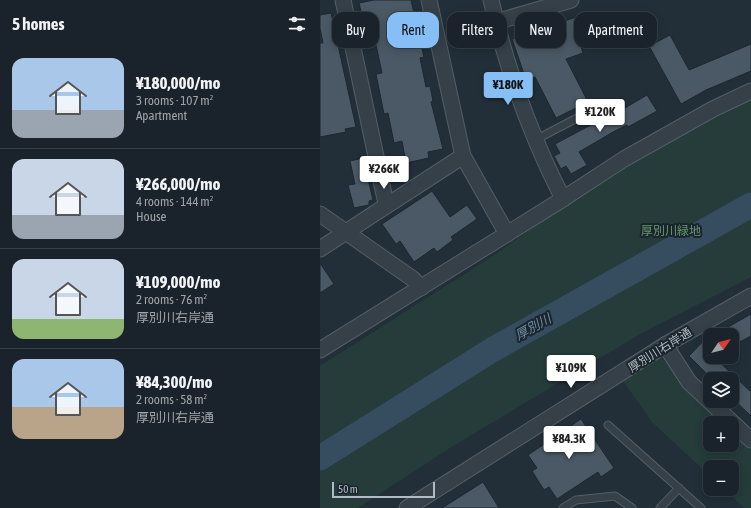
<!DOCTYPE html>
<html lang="en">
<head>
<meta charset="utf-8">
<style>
	:root { --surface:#1a232b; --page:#272f37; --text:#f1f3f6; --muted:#9fa4a9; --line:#384047; --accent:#86bff5 }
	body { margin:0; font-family:"Asap Condensed","Noto Sans JP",sans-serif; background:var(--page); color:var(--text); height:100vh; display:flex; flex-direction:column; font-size:15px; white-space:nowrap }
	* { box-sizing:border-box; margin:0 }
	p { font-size:13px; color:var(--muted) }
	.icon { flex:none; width:22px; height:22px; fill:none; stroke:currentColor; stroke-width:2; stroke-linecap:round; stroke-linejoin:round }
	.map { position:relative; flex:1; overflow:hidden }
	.details { display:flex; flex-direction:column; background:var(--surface); width:320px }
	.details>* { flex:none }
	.hud { position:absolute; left:12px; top:12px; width:359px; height:36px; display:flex; gap:8px }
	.needle { width:26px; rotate:55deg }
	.buttons { position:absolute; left:383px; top:328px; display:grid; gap:8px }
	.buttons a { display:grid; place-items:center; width:36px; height:36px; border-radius:8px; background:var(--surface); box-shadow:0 2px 10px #0003,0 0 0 1px var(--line); font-size:20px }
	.scale { position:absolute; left:12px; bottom:10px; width:103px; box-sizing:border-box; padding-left:4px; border:2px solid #b0bbc5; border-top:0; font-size:11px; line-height:14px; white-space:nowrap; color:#b0bbc5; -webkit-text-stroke:3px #1b252e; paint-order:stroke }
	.price { position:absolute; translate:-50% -34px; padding:0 9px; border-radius:4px; background:#fff; color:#222; font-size:13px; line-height:26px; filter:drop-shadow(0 1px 2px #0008) }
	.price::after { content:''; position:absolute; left:50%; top:24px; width:12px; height:9px; margin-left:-6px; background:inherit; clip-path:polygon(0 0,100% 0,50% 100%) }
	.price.selected { background:var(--accent); color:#111 }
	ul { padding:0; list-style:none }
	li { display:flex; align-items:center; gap:12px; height:100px; padding:0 12px }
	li+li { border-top:1px solid var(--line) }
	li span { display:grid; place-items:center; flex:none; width:112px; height:80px; border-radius:12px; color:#555 }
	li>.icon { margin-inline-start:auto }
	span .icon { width:48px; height:48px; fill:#fffc; stroke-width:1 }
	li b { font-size:17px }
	h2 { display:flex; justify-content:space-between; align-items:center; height:48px; padding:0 12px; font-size:17px }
	.tag { padding:0 14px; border-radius:12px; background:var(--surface); box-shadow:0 2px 10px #0003,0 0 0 1px var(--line); font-size:14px; line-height:36px }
	.tag.selected { background:var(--accent); color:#111 }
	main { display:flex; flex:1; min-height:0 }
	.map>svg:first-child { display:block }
	.green { fill:#253c3b }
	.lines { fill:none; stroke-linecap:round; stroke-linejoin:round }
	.river { stroke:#364d60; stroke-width:25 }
	.building { fill:#4a5965; stroke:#1d2730 }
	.service-casing { stroke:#535e67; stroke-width:9 }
	.minor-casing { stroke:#535e67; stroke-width:17 }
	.service { stroke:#364049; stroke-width:7 }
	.minor { stroke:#364049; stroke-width:15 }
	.labels { text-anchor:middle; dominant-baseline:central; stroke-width:4; stroke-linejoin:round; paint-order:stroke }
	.park-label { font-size:12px; fill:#68966d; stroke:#1b252e }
	.street-label { font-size:12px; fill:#b0bbc5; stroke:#1b252e }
	.water-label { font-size:13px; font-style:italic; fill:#7190a9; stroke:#1b252e }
</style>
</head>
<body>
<main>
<section class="details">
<h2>5 homes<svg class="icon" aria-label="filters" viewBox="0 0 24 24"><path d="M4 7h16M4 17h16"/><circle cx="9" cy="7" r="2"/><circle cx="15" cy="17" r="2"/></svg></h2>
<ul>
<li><span style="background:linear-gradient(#a9c7e8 65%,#9aa5b1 0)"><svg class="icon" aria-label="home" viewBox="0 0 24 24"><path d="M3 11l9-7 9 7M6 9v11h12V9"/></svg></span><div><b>¥180,000/mo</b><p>3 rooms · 107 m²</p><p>Apartment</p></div></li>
<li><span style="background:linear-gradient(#c9d6e8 70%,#9aa5b1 0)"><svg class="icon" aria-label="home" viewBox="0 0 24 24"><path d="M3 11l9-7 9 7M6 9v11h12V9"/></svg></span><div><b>¥266,000/mo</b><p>4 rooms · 144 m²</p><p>House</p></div></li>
<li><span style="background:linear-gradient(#c9d6e8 75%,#8fb573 0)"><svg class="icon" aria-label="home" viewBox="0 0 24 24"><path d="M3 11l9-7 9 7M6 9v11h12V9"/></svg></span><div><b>¥109,000/mo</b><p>2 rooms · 76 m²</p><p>厚別川右岸通</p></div></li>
<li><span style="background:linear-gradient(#a9c7e8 60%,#b9a48a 0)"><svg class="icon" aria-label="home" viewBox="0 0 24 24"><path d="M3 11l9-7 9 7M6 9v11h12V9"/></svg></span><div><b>¥84,300/mo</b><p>2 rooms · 58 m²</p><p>厚別川右岸通</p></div></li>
</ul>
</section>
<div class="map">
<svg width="431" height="508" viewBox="0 0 431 508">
	<rect width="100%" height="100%" fill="#222f39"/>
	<g class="green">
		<polygon points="431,100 431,277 322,333 133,446 38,508 0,508 0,366 173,256 262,192 399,114"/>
		<polygon points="338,355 407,423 390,423 390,445 412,445 412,428 431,447 431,508 424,508 404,489 412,489 412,467 390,467 390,476 332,422 301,378"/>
	</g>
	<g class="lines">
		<polyline class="river" points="0,458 172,350 431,205"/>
	</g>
	<g class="building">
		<polygon points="54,0 91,0 104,57 100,58 106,87 110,86 113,101 111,102 123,149 108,152 109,158 86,163 82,141 74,143 68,113 64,114 56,74 62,73 56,45 53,46 47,15 42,16 39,3"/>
		<polygon points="11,13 36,127 25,129 26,132 0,137 0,43 3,43 0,28 0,15"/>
		<polygon points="285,14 291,33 270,40 271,43 261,47 263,53 246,59 268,102 236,118 215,77 210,79 209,76 205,77 192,39 262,15 264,21"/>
		<polygon points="350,35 369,70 431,44 431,71 386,90 361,104 329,46"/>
		<polygon points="327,95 337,111 308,127 307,125 293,132 259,152 267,165 251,174 246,166 241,169 234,156 240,153 235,144 280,120 281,122"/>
		<polygon points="43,158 53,200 49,201 49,205 34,208 28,185 35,184 30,161"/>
		<polygon points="112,191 130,217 147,205 157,219 131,237 133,240 117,252 114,248 94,262 80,241 76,244 62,224"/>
		<polygon points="0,263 14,284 0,293"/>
		<polygon points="431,314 431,336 412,346 412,335 394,335"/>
		<polygon points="390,334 390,357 394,357 431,392 431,416 412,398 412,379 392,379 369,356"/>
		<polygon points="261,419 294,468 281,477 278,472 237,499 229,487 224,490 212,471 217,468 208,455"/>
		<polygon points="163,482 179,508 122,508"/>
	</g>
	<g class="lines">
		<g class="service-casing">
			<g id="service">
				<polyline points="215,140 280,106"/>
				<polyline points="288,425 381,508"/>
				<polyline points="243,508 256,500 295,496 312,508"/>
				<polyline points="340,508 359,488"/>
			</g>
		</g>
		<g class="minor-casing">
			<g id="minor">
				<polyline points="23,0 66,204"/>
				<polyline points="109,0 143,156 187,234"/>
				<path d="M171,0c16,71 39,134 72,199"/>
				<polyline points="176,22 251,0"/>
				<polyline points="0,214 93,279 101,288"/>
				<polyline points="0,249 143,156"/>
				<polyline points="345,345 369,382 431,440"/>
				<polyline points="0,350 235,204 304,159 393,109 431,91"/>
				<polyline points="87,508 345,345 431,296"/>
			</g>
		</g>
		<use href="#service" class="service"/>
		<use href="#minor" class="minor"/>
	</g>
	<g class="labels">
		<g class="park-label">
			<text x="351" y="231">厚別川緑地</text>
		</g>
		<g class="street-label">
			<text transform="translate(340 350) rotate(-32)">厚別川右岸通</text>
		</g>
		<g class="water-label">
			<text transform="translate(213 327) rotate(-29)">厚別川</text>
		</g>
	</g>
</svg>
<div class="buttons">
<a><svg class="needle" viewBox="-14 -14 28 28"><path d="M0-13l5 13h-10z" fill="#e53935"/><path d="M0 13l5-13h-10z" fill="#9fa4a9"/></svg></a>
<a><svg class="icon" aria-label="layers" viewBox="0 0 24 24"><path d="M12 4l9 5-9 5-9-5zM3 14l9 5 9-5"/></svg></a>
<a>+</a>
<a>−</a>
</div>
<div class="scale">50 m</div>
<b class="price selected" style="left:188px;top:106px">¥180K</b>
<b class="price" style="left:280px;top:133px">¥120K</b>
<b class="price" style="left:64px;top:190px">¥266K</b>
<b class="price" style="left:251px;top:389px">¥109K</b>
<b class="price" style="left:249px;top:460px">¥84.3K</b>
<div class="hud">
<a class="tag">Buy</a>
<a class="tag selected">Rent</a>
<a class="tag">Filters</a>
<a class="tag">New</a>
<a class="tag">Apartment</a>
</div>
</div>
</main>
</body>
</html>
